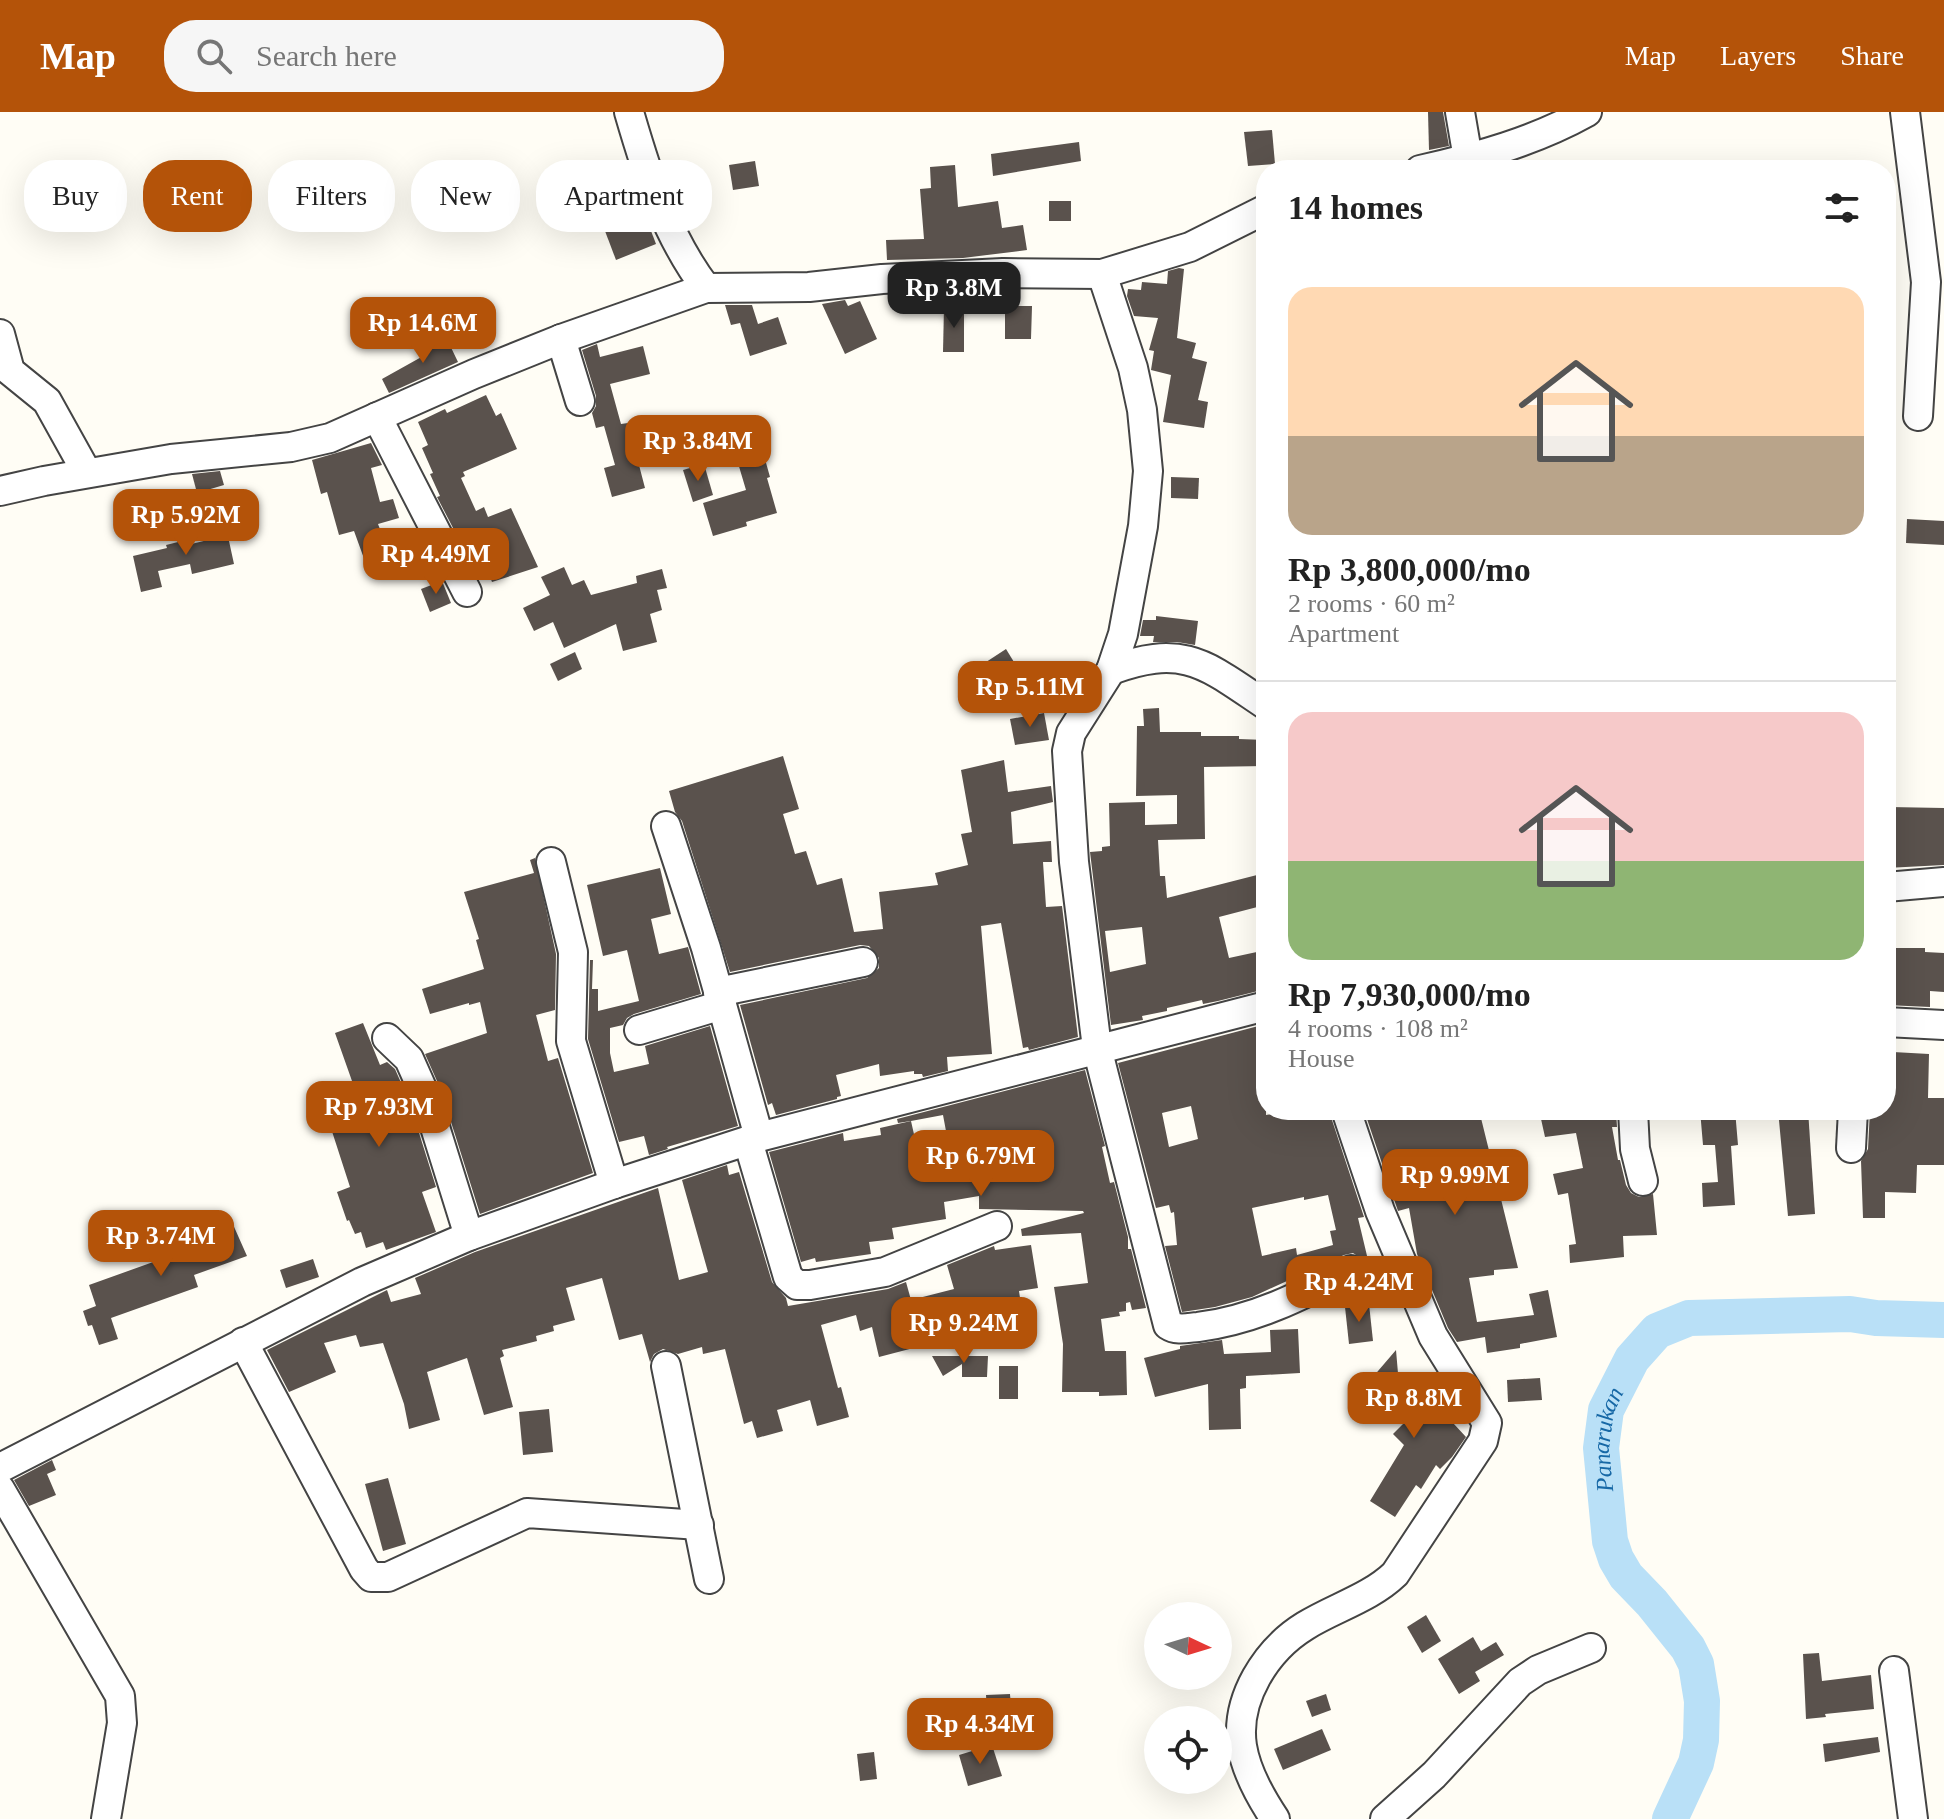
<!DOCTYPE html>
<html lang="en">
<head>
<meta charset="utf-8">
<style>
	:root { --surface:#fff; --page:#f6f6f6; --text:#222; --muted:#767676; --line:#e0e0e0; --accent:#b45309 }
	body { margin:0; font-family:Georgia,serif; background:var(--page); color:var(--text); height:100vh; display:flex; flex-direction:column; font-size:30px; white-space:nowrap }
	* { box-sizing:border-box; margin:0 }
	p { font-size:26px; color:var(--muted) }
	.icon { flex:none; width:44px; height:44px; fill:none; stroke:currentColor; stroke-width:2; stroke-linecap:round; stroke-linejoin:round }
	.map { position:relative; flex:1; overflow:hidden }
	.drawer { position:absolute; left:1256px; top:48px; width:640px; height:960px; display:flex; flex-direction:column; background:var(--surface); border-radius:32px; box-shadow:0 8px 32px #0002 }
	.drawer>* { flex:none }
	.banner { position:absolute; left:24px; top:48px; width:760px; height:72px; display:flex; gap:16px }
	.needle { width:52px; rotate:94deg }
	.controls { position:absolute; left:1144px; top:1490px; display:grid; gap:16px }
	.controls a { display:grid; place-items:center; width:88px; height:88px; border-radius:50%; background:var(--surface); box-shadow:0 8px 32px #0002; font-size:40px }
	.price { position:absolute; translate:-50% -68px; padding:0 18px; border-radius:16px; background:var(--accent); color:#fff; font-size:26px; line-height:52px; filter:drop-shadow(0 2px 4px #0008) }
	.price::after { content:''; position:absolute; left:50%; top:48px; width:24px; height:18px; margin-left:-12px; background:inherit; clip-path:polygon(0 0,100% 0,50% 100%) }
	.price.selected { background:#222; color:#fff }
	ul { padding:0; list-style:none }
	li { display:grid; align-content:center; gap:16px; height:424px; padding:0 32px }
	li+li { border-top:2px solid var(--line) }
	li span { display:grid; place-items:center; height:248px; border-radius:24px; color:#555 }
	li>.icon { margin-inline-start:auto }
	span .icon { width:144px; height:144px; fill:#fffc; stroke-width:1 }
	li b { font-size:34px }
	h2 { display:flex; justify-content:space-between; align-items:center; height:96px; padding:0 32px; font-size:34px }
	.pill { padding:0 28px; border-radius:32px; background:var(--surface); box-shadow:0 8px 32px #0002; font-size:28px; line-height:72px }
	.pill.selected { background:var(--accent); color:#fff }
	header { display:flex; align-items:center; gap:48px; box-sizing:border-box; height:112px; padding:0 40px; background:var(--accent); color:#fff }
	header strong { font-size:38px }
	nav { display:flex; gap:44px; margin-inline-start:auto; font-size:28px }
	.search { width:560px; height:72px; background:var(--page); display:flex; align-items:center; gap:20px; box-sizing:border-box; padding:0 28px; border-radius:32px; color:var(--muted); font-size:30px }
	.map>svg:first-child { display:block }
	.lines { fill:none; stroke-linecap:round; stroke-linejoin:round }
	.river { stroke:#b9e0f7; stroke-width:36 }
	.building { fill:#5a524d; fill-rule:evenodd }
	.minor-casing { stroke:#444; stroke-width:32 }
	.minor { stroke:#fff; stroke-width:28 }
	.labels { text-anchor:middle; dominant-baseline:central; stroke-width:8; stroke-linejoin:round; paint-order:stroke }
	.water-label { font-size:24px; font-style:italic; fill:#1768a6; stroke:#fff }
</style>
</head>
<body>
<header>
<strong>Map</strong>
<div class="search"><svg class="icon" aria-label="search" viewBox="0 0 24 24"><circle cx="10" cy="10" r="6"/><path d="M15 15l6 6"/></svg>Search here</div>
<nav><a>Map</a><a>Layers</a><a>Share</a></nav>
</header>
<div class="map">
<svg width="1944" height="1707" viewBox="0 0 1944 1707">
	<rect width="100%" height="100%" fill="#fffdf5"/>
	<g class="lines">
		<path class="river" id="s1" d="M1670,1707l26,-56 5,-23 1,-39 -6,-37 -8,-16 -36,-45 -26,-27 -10,-17 -6,-18 -7,-73 -2,-20 5,-38 26,-51 25,-28 32,-13 161,-4 26,4 68,2"/>
	</g>
	<g class="building">
		<polygon points="1428,0 1443,0 1449,34 1429,38"/>
		<polygon points="1272,18 1275,52 1248,54 1244,20"/>
		<polygon points="1079,30 1081,49 993,64 991,42"/>
		<polygon points="755,49 759,74 733,78 729,53"/>
		<polygon points="955,53 958,95 998,89 1002,116 1023,113 1027,138 963,146 887,148 886,128 924,127 920,77 931,76 930,55"/>
		<rect x="1049" y="89" width="22" height="20"/>
		<polygon points="645,103 656,132 616,148 605,119"/>
		<polygon points="1179,156 1184,157 1177,226 1196,231 1192,246 1207,250 1198,288 1208,290 1204,316 1163,310 1171,263 1151,258 1154,239 1149,238 1158,206 1134,204 1127,184 1128,177 1141,178 1142,170 1167,172 1168,159"/>
		<polygon points="845,188 848,194 860,189 877,227 845,242 822,192"/>
		<polygon points="725,193 752,193 758,212 778,205 787,232 750,244 740,211 731,213"/>
		<polygon points="1005,194 1032,194 1031,227 1005,227"/>
		<polygon points="944,195 964,195 964,240 943,240"/>
		<polygon points="445,223 458,250 389,281 382,267 425,243 421,235"/>
		<polygon points="597,232 600,245 643,234 650,262 610,272 621,312 628,311 645,376 612,385 604,356 615,353 604,314 596,316 592,301 596,294 596,284 582,238"/>
		<polygon points="486,283 496,304 501,301 517,337 463,360 465,364 461,366 476,399 484,395 488,405 511,396 538,455 492,470 489,462 479,466 437,385 440,384 430,362 433,361 422,336 428,333 418,310 445,297 447,301"/>
		<polygon points="371,331 382,353 371,356 380,390 393,387 399,406 378,412 394,454 370,463 354,419 339,423 327,380 321,382 312,348"/>
		<polygon points="761,333 770,365 767,366 777,401 746,410 747,414 713,424 703,391 746,378 735,341"/>
		<polygon points="704,352 713,383 693,390 683,358"/>
		<polygon points="220,359 224,373 197,381 192,362"/>
		<polygon points="1171,365 1199,366 1198,387 1171,386"/>
		<polygon points="1907,407 1944,409 1944,433 1906,431"/>
		<polygon points="212,410 230,411 229,429 234,452 192,462 190,452 158,459 162,475 141,480 133,444 167,436 166,433 182,429 183,434 212,427"/>
		<polygon points="564,455 572,473 584,468 591,483 637,471 636,464 662,457 667,476 657,478 662,498 650,502 657,530 623,539 616,512 564,536 553,510 534,519 523,496 550,483 541,465"/>
		<polygon points="442,469 451,491 430,500 421,477"/>
		<polygon points="1156,504 1198,509 1195,533 1177,530 1153,530 1154,524 1140,524 1143,508 1156,508"/>
		<polygon points="1006,537 1017,555 988,573 977,556"/>
		<polygon points="575,540 582,557 558,569 550,552"/>
		<path d="M1159,596l1,24h41v4h38v3l27,1v26l-62,1 1,72 -47,1 2,36h5l2,22 90,-23 8,30 -46,12 10,41 37,-8v39l-48,12 -15,3 -1,-4 -35,8v3l-25,5 1,4 -32,5 -21,-173 12,-1v-4l8,-1 -1,-43 36,-1v23l32,-1v-29l-41,1 1,-70h7l-1,-17zM1142,815l4,37 -36,8 -5,-41z"/>
		<polygon points="1044,601 1049,628 1015,633 1010,607"/>
		<polygon points="783,644 799,697 783,702 795,742 806,739 817,773 842,766 854,820 883,817 879,780 938,773 935,761 968,753 961,722 972,720 961,658 1004,648 1008,680 1051,674 1053,690 1011,700 1013,732 1051,729 1052,750 1043,750 1046,795 1062,794 1078,925 1029,938 1028,935 1023,936 1001,811 981,814 992,942 947,945 948,959 923,965 922,962 914,962 914,959 880,964 879,952 836,963 841,984 837,985 837,987 776,1003 772,991 768,993 740,893 867,866 879,856 879,846 869,834 860,833 730,860 682,709 675,700 669,679"/>
		<polygon points="1889,695 1944,696 1944,753 1886,756"/>
		<polygon points="535,746 556,842 555,898 536,903 548,949 558,946 593,1061 480,1102 441,978 425,942 487,921 480,890 469,893 469,891 430,902 422,877 484,857 476,828 479,827 464,780 534,761 530,748"/>
		<polygon points="660,756 671,802 651,807 659,842 688,835 701,882 634,902 627,906 623,913 610,916 610,941 614,960 649,952 645,934 710,914 738,1014 667,1035 668,1037 649,1043 644,1024 619,1030 588,927 590,848 593,848 592,877 598,877 598,899 639,889 627,838 603,844 587,773"/>
		<polygon points="1886,836 1925,836 1925,840 1944,841 1944,880 1930,879 1930,895 1886,893"/>
		<polygon points="363,911 380,953 387,950 395,957 409,989 436,1075 422,1080 436,1120 386,1138 383,1130 366,1136 361,1120 355,1122 349,1108 347,1109 337,1080 350,1075 328,1007 335,1004 326,978 352,969 335,921"/>
		<path d="M1266,912v91l18,-3 1,6h6l38,-7 35,106 -6,1 10,42 -3,1 -12,-8 -9,2 -92,42 -37,10 -33,5 -17,-66 12,-1 -3,-33 -3,1 -2,-8 -13,3 -38,-145zM1191,994l7,33 -29,8 -7,-34zM1328,1083l8,35 -6,1 3,14 -36,10 -1,-7 -34,8 -10,-48 52,-11v3z"/>
		<polygon points="1893,940 1929,942 1928,986 1944,986 1944,1053 1917,1053 1916,1081 1885,1080 1885,1106 1863,1106 1861,1049 1868,1037 1870,998 1886,998 1886,952 1893,952"/>
		<path d="M1085,958l20,76 -3,1 8,36 4,-1 14,55v12h3l15,59 -14,2 -2,-8 -4,1v8l-7,1 1,4 -19,3 4,32h21l1,44 -28,1v-4h-37l1,-48 -9,-57 34,-4 -7,-50 -59,3 -1,-7 63,-16 -1,-2 -104,-2v-13l-35,6 2,17 -54,9 2,11 -25,3 2,12 -55,8 -1,-4 -14,4 -32,-110 74,-19 1,8 37,-6 -1,-7 31,-7 -13,2 -1,-4zM943,1003l6,32 -31,5 -7,-31z"/>
		<polygon points="1364,998 1479,998 1518,1156 1494,1158 1494,1163 1469,1166 1477,1210 1534,1203 1529,1182 1548,1178 1557,1225 1520,1232 1520,1236 1487,1241 1485,1225 1457,1230 1448,1216 1417,1142 1409,1096 1398,1099"/>
		<polygon points="1539,998 1597,998 1597,1001 1616,999 1617,1015 1612,1015 1618,1048 1620,1048 1626,1073 1631,1081 1639,1085 1653,1082 1657,1123 1623,1124 1624,1145 1570,1151 1569,1133 1576,1132 1568,1081 1558,1083 1553,1062 1583,1056 1576,1021 1545,1025"/>
		<polygon points="1700,998 1735,998 1738,1033 1731,1034 1735,1093 1703,1095 1702,1071 1718,1070 1715,1033 1703,1033"/>
		<polygon points="1778,998 1808,998 1815,1102 1788,1104"/>
		<polygon points="727,1053 729,1063 739,1060 772,1170 786,1186 788,1194 888,1177 906,1170 911,1188 954,1177 947,1153 994,1134 995,1138 1031,1133 1038,1176 1019,1179 1023,1206 985,1213 986,1217 879,1245 872,1215 860,1219 856,1203 821,1213 838,1276 841,1275 849,1305 817,1314 810,1288 777,1298 783,1319 757,1326 752,1309 744,1312 725,1237 703,1242 702,1235 678,1242 663,1237 654,1242 650,1250 642,1222 619,1228 602,1166 566,1176 575,1208 553,1214 554,1219 536,1224 537,1229 502,1238 504,1244 500,1246 513,1295 484,1303 467,1246 427,1260 440,1308 409,1317 404,1292 383,1231 360,1235 356,1223 324,1231 336,1260 289,1280 267,1238 387,1178 391,1190 421,1182 415,1166 475,1140 658,1076 679,1168 708,1160 682,1068"/>
		<polygon points="231,1108 247,1144 194,1163 198,1175 111,1206 118,1227 99,1233 92,1213 88,1214 83,1199 96,1194 89,1173 195,1135 190,1122"/>
		<polygon points="313,1147 319,1165 286,1176 280,1158"/>
		<polygon points="1369,1192 1373,1229 1349,1232 1345,1195"/>
		<polygon points="1298,1217 1300,1261 1246,1264 1246,1276 1240,1277 1241,1317 1209,1318 1208,1272 1155,1285 1144,1246 1180,1237 1180,1234 1222,1228 1224,1242 1271,1240 1270,1218"/>
		<polygon points="1396,1238 1399,1273 1417,1272 1466,1325 1452,1345 1440,1357 1436,1353 1421,1377 1416,1373 1395,1405 1370,1389 1404,1333 1393,1322 1412,1303 1372,1266"/>
		<polygon points="932,1244 988,1244 987,1265 962,1265 962,1252 943,1264"/>
		<rect x="999" y="1254" width="19" height="33"/>
		<polygon points="1540,1266 1542,1288 1508,1290 1507,1268"/>
		<polygon points="549,1297 553,1340 523,1343 519,1300"/>
		<polygon points="52,1348 56,1358 47,1362 56,1383 29,1394 14,1368"/>
		<polygon points="388,1366 406,1432 383,1439 365,1372"/>
		<polygon points="1426,1503 1441,1529 1422,1541 1407,1515"/>
		<polygon points="1473,1525 1481,1539 1496,1530 1504,1543 1475,1560 1480,1569 1459,1582 1438,1547"/>
		<polygon points="1819,1541 1822,1569 1871,1563 1874,1597 1825,1602 1826,1605 1806,1607 1803,1542"/>
		<polygon points="1010,1582 1013,1622 988,1624 986,1583"/>
		<polygon points="1326,1582 1331,1598 1312,1605 1306,1589"/>
		<polygon points="1322,1617 1331,1638 1283,1658 1274,1637"/>
		<polygon points="1878,1625 1880,1640 1825,1650 1823,1632"/>
		<polygon points="992,1633 1002,1664 968,1674 959,1643"/>
		<polygon points="874,1640 877,1667 860,1669 857,1642"/>
	</g>
	<g class="lines">
		<g class="minor-casing">
			<g id="minor">
				<path d="M629,0c18,62 37,123 77,176"/>
				<polyline points="1460,0 1470,58"/>
				<polyline points="1905,0 1926,170 1918,304"/>
				<path d="M1420,58c58,-13 115,-29 167,-58"/>
				<path d="M1102,162l31,94 9,42 6,61 -5,55 -20,108 -12,36 -40,63 -4,18 7,111 23,186 71,277c9,6 19,3 30,2 56,-7 103,-31 153,-57"/>
				<polyline points="0,222 10,259 47,289 87,361"/>
				<polyline points="561,227 580,289"/>
				<polyline points="377,305 467,480"/>
				<polyline points="0,379 44,369 171,347 291,335 330,326 474,262 561,227 706,176 809,175 882,167 1003,161 1102,162 1190,135 1266,97"/>
				<path d="M1111,558c74,-27 95,-5 155,35"/>
				<polyline points="666,714 706,836 759,1025"/>
				<polyline points="551,750 573,840 571,929 614,1072"/>
				<polyline points="1886,775 1944,770"/>
				<polyline points="718,880 863,850"/>
				<polyline points="1886,910 1944,913"/>
				<polyline points="639,918 722,893"/>
				<polyline points="387,926 409,947 425,983 469,1124"/>
				<polyline points="1633,998 1635,1037 1643,1069"/>
				<polyline points="748,1029 788,1165 797,1173 810,1173 885,1160 997,1114"/>
				<polyline points="1851,1036 1853,998"/>
				<polyline points="243,1230 364,1457 371,1465 388,1465 527,1401 699,1413"/>
				<polyline points="666,1254 709,1467"/>
				<polyline points="0,1356 362,1170 469,1124 614,1072 759,1025 1266,894"/>
				<polyline points="0,1377 120,1584 122,1611 106,1707"/>
				<polyline points="1894,1559 1913,1707"/>
				<path d="M1275,1707c-14,-21 -29,-48 -33,-73 -7,-47 24,-96 63,-120 29,-18 65,-28 90,-52l88,-133 4,-18 -54,-87 -53,-125 -34,-101"/>
				<polyline points="1385,1707 1434,1663 1520,1570 1538,1558 1591,1536"/>
			</g>
		</g>
		<use href="#minor" class="minor"/>
	</g>
	<g class="labels">
		<g class="water-label">
			<text stroke="none"><textPath href="#s1" startOffset="416">Panarukan</textPath></text>
		</g>
	</g>
</svg>
<div class="controls">
<a><svg class="needle" viewBox="-14 -14 28 28"><path d="M0-13l5 13h-10z" fill="#e53935"/><path d="M0 13l5-13h-10z" fill="#767676"/></svg></a>
<a><svg class="icon" aria-label="locate" viewBox="0 0 24 24"><circle cx="12" cy="12" r="6"/><path d="M12 2v4M12 18v4M2 12h4M18 12h4"/></svg></a>
</div>
<b class="price selected" style="left:954px;top:218px">Rp 3.8M</b>
<b class="price" style="left:423px;top:253px">Rp 14.6M</b>
<b class="price" style="left:698px;top:371px">Rp 3.84M</b>
<b class="price" style="left:186px;top:445px">Rp 5.92M</b>
<b class="price" style="left:436px;top:484px">Rp 4.49M</b>
<b class="price" style="left:1030px;top:617px">Rp 5.11M</b>
<b class="price" style="left:379px;top:1037px">Rp 7.93M</b>
<b class="price" style="left:981px;top:1086px">Rp 6.79M</b>
<b class="price" style="left:1455px;top:1105px">Rp 9.99M</b>
<b class="price" style="left:161px;top:1166px">Rp 3.74M</b>
<b class="price" style="left:1359px;top:1212px">Rp 4.24M</b>
<b class="price" style="left:964px;top:1253px">Rp 9.24M</b>
<b class="price" style="left:1414px;top:1328px">Rp 8.8M</b>
<b class="price" style="left:980px;top:1654px">Rp 4.34M</b>
<div class="banner">
<a class="pill">Buy</a>
<a class="pill selected">Rent</a>
<a class="pill">Filters</a>
<a class="pill">New</a>
<a class="pill">Apartment</a>
</div>
<section class="drawer">
<h2>14 homes<svg class="icon" aria-label="filters" viewBox="0 0 24 24"><path d="M4 7h16M4 17h16"/><circle cx="9" cy="7" r="2"/><circle cx="15" cy="17" r="2"/></svg></h2>
<ul>
<li><span style="background:linear-gradient(#ffd9b3 60%,#b9a48a 0)"><svg class="icon" aria-label="home" viewBox="0 0 24 24"><path d="M3 11l9-7 9 7M6 9v11h12V9"/></svg></span><div><b>Rp 3,800,000/mo</b><p>2 rooms · 60 m²</p><p>Apartment</p></div></li>
<li><span style="background:linear-gradient(#f6c9c9 60%,#8fb573 0)"><svg class="icon" aria-label="home" viewBox="0 0 24 24"><path d="M3 11l9-7 9 7M6 9v11h12V9"/></svg></span><div><b>Rp 7,930,000/mo</b><p>4 rooms · 108 m²</p><p>House</p></div></li>
</ul>
</section>
</div>
</body>
</html>
